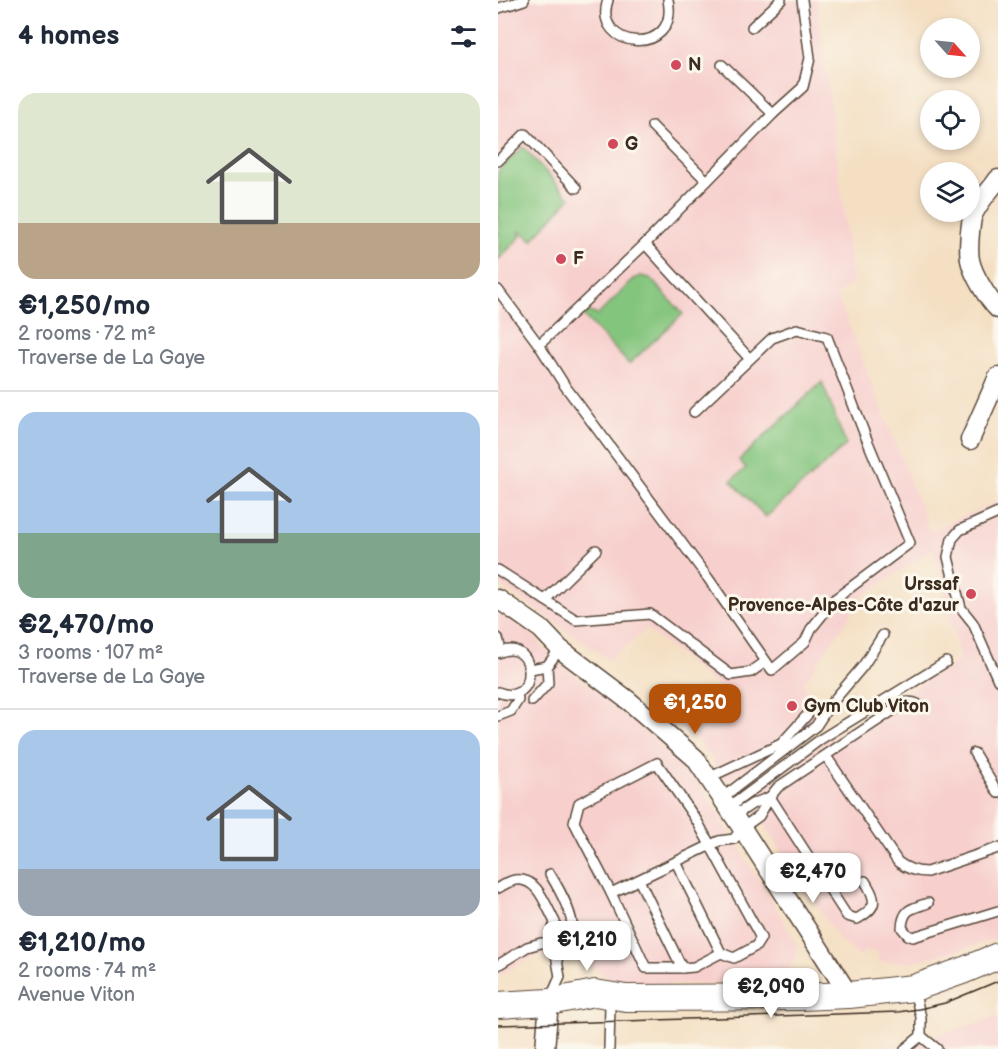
<!DOCTYPE html>
<html lang="en">
<head>
<meta charset="utf-8">
<style>
	:root { --surface:#fff; --page:#f6f6f7; --text:#1f2937; --muted:#747a83; --line:#e0e1e3; --accent:#b45309 }
	body { margin:0; font-family:"Balsamiq Sans",sans-serif; background:var(--page); color:var(--text); height:100vh; display:flex; flex-direction:column; font-size:22px; white-space:nowrap }
	* { box-sizing:border-box; margin:0 }
	p { font-size:20px; color:var(--muted) }
	.icon { flex:none; width:33px; height:33px; fill:none; stroke:currentColor; stroke-width:2; stroke-linecap:round; stroke-linejoin:round }
	.map { position:relative; flex:1; overflow:hidden }
	.details { display:flex; flex-direction:column; background:var(--surface); width:498px }
	.details>* { flex:none }
	.needle { width:39px; rotate:117deg }
	.buttons { position:absolute; left:422px; top:18px; display:grid; gap:12px }
	.buttons a { display:grid; place-items:center; width:60px; height:60px; border-radius:50%; background:var(--surface); box-shadow:0 3px 9px #0003; font-size:30px }
	.price { position:absolute; translate:-50% -51px; padding:0 14px; border-radius:12px; background:#fff; color:#222; font-size:20px; line-height:39px; filter:drop-shadow(0 2px 3px #0008) }
	.price::after { content:''; position:absolute; left:50%; top:36px; width:18px; height:14px; margin-left:-9px; background:inherit; clip-path:polygon(0 0,100% 0,50% 100%) }
	.price.current { background:var(--accent); color:#fff }
	ul { padding:0; list-style:none }
	li { display:grid; align-content:center; gap:12px; height:318px; padding:0 18px }
	li+li { border-top:2px solid var(--line) }
	li span { display:grid; place-items:center; height:186px; border-radius:18px; color:#555 }
	li>.icon { margin-inline-start:auto }
	span .icon { width:108px; height:108px; fill:#fffc; stroke-width:1 }
	li b { font-size:26px }
	h2 { display:flex; justify-content:space-between; align-items:center; height:72px; padding:0 18px; font-size:26px }
	main { display:flex; flex:1; min-height:0 }
	.map>svg:first-child { display:block }
	.built { fill:#f7d0ce }
	.green { fill:#84c57e; stroke:#60784e; stroke-width:1.5 }
	.lines { fill:none; stroke-linecap:round; stroke-linejoin:round }
	.lane-casing { stroke:#574537; stroke-width:12 }
	.street-casing { stroke:#574537; stroke-width:21 }
	.secondary-casing { stroke:#574537; stroke-width:28 }
	.lane { stroke:#fff; stroke-width:9 }
	.street { stroke:#fff; stroke-width:18 }
	.secondary { stroke:#fff; stroke-width:26 }
	.tram { stroke:#3b2a1e; stroke-width:1.5 }
	.poi-dot { fill:#d1495b; stroke:#fbf7ec; stroke-width:2 }
	.labels { text-anchor:middle; dominant-baseline:central; stroke-width:6; stroke-linejoin:round; paint-order:stroke }
	.poi-label { font-size:18px; font-weight:bold; fill:#3b2a1e; stroke:#fbf7ec; text-anchor:start }
</style>
</head>
<body>
<main>
<section class="details">
<h2>4 homes<svg class="icon" aria-label="filters" viewBox="0 0 24 24"><path d="M4 7h16M4 17h16"/><circle cx="9" cy="7" r="2"/><circle cx="15" cy="17" r="2"/></svg></h2>
<ul>
<li><span style="background:linear-gradient(#dfe7d0 70%,#b9a48a 0)"><svg class="icon" aria-label="home" viewBox="0 0 24 24"><path d="M3 11l9-7 9 7M6 9v11h12V9"/></svg></span><div><b>€1,250/mo</b><p>2 rooms · 72 m²</p><p>Traverse de La Gaye</p></div></li>
<li><span style="background:linear-gradient(#a9c7e8 65%,#7fa58c 0)"><svg class="icon" aria-label="home" viewBox="0 0 24 24"><path d="M3 11l9-7 9 7M6 9v11h12V9"/></svg></span><div><b>€2,470/mo</b><p>3 rooms · 107 m²</p><p>Traverse de La Gaye</p></div></li>
<li><span style="background:linear-gradient(#a9c7e8 75%,#9aa5b1 0)"><svg class="icon" aria-label="home" viewBox="0 0 24 24"><path d="M3 11l9-7 9 7M6 9v11h12V9"/></svg></span><div><b>€1,210/mo</b><p>2 rooms · 74 m²</p><p>Avenue Viton</p></div></li>
</ul>
</section>
<div class="map">
<svg width="500" height="1049" viewBox="0 0 500 1049">
	<rect width="100%" height="100%" fill="#fbf7ec"/>
	<filter id="ink" filterUnits="userSpaceOnUse"><feTurbulence type="fractalNoise" baseFrequency=".0167" numOctaves="2"/><feDisplacementMap in="SourceGraphic" scale="12" xChannelSelector="R" yChannelSelector="G"/><feConvolveMatrix kernelMatrix="1 2 1 2 8 2 1 2 1" color-interpolation-filters="sRGB"/></filter>
	<filter id="wash" filterUnits="userSpaceOnUse"><feTurbulence type="fractalNoise" baseFrequency=".008" numOctaves="4" result="noise"/><feDisplacementMap in="SourceGraphic" scale="24" xChannelSelector="R" yChannelSelector="G"/><feGaussianBlur stdDeviation="1.35" result="paint"/><feColorMatrix in="noise" values="0 0 0 0 0 0 0 0 0 0 0 0 0 0 0 0 0 1.4 0 .05"/><feComposite in="paint" operator="in"/></filter>
	<g filter="url(#wash)">
		<rect width="100%" height="100%" fill="#f4dfc3"/>
		<g class="built">
			<polygon points="0,0 319,0 355,283 339,295 432,531 500,501 500,938 466,949 413,962 381,962 380,952 368,950 363,956 343,942 250,799 326,742 462,660 436,549 366,595 305,684 321,715 309,729 254,770 227,782 212,756 198,739 166,716 232,693 222,688 149,629 112,660 0,584"/>
			<polygon points="0,612 38,637 45,648 66,666 137,720 197,776 280,911 299,946 299,955 295,962 288,972 277,980 271,982 130,986 115,981 86,961 75,955 58,952 47,953 28,960 0,977"/>
			<polygon points="500,1015 500,1049 359,1049 405,1045 476,1024"/>
		</g>
		<g class="green">
			<polygon points="25,147 72,198 34,240 23,231 21,233 23,236 1,259 0,171"/>
			<polygon points="143,276 152,278 185,314 131,364 83,313 85,310 100,315 136,279"/>
			<polygon points="324,382 348,445 268,517 233,481 248,468 241,460"/>
		</g>
	</g>
	<g filter="url(#ink)">
		<g class="lines">
			<g class="lane-casing">
				<g id="lane">
					<path d="M110,0c-17,50 72,58 60,0"/>
					<polyline points="1,8 26,0"/>
					<polyline points="254,27 283,0"/>
					<polyline points="224,65 275,114"/>
					<polyline points="154,126 209,181"/>
					<polyline points="0,161 27,134 78,188"/>
					<polyline points="147,244 251,358"/>
					<polyline points="0,290 41,345 67,386 210,578 274,670 307,642 313,629 337,599 412,543 367,435 329,337 299,329 274,338 196,412"/>
					<polyline points="41,345 147,244 275,114 305,87 312,58 304,0"/>
					<polyline points="500,513 462,530 454,539 450,557 463,608 475,623 500,680"/>
					<polyline points="0,570 78,620 152,614 233,675 253,672 267,662"/>
					<polyline points="47,600 98,550"/>
					<polyline points="0,638 3,651"/>
					<path d="M0,653c41,-18 42,56 0,39"/>
					<polyline points="32,669 49,666 62,649"/>
					<polyline points="34,701 50,683 49,666"/>
					<polyline points="0,716 13,711 20,700 19,693"/>
					<polyline points="476,753 500,793"/>
					<path d="M328,756l72,106c9,7 18,10 29,10l71,-24"/>
					<polyline points="210,778 283,744 311,713"/>
					<path d="M272,797l77,119 10,3c21,-12 20,-18 8,-38"/>
					<polyline points="224,798 318,726 331,706 365,666 385,635"/>
					<polyline points="230,808 323,739 448,662"/>
					<polyline points="236,816 254,804 272,797"/>
					<polyline points="178,862 223,953 236,958 258,946 263,938 199,821 159,763 81,803 76,822 113,893 148,968 184,968"/>
					<polyline points="141,880 184,968 196,967 223,953"/>
					<path d="M0,888c5,-3 12,-7 17,-8 23,-4 31,27 40,42l-3,10 8,45 -9,20"/>
					<path d="M113,893l108,-52 15,-2 8,-11 17,-12 11,-19 8,-10 126,-84c8,-2 13,-1 18,5"/>
					<path d="M430,903c-16,6 -25,5 -26,25l6,7 5,2 85,-26"/>
					<path d="M0,965l29,-18 14,-4h24c1,-1 6,-6 6,-7 7,-14 -13,-49 -21,-62"/>
					<polyline points="416,991 423,1017 423,1036"/>
					<polyline points="423,1036 439,1049"/>
					<polyline points="111,1049 112,1005"/>
					<polyline points="407,1049 423,1036"/>
				</g>
			</g>
			<g class="street-casing">
				<g id="street">
					<path d="M500,179c-8,12 -22,25 -26,39 -2,10 -4,32 -2,42 3,15 18,39 28,49"/>
					<polyline points="472,440 500,377"/>
					<polyline points="0,599 43,629 62,649 131,701 197,758 244,828 351,995"/>
					<polyline points="47,1049 51,1002"/>
				</g>
			</g>
			<g class="secondary-casing">
				<polyline id="secondary" points="0,1005 51,1002 97,993 128,998 300,997 351,995 416,988 464,971 500,956"/>
			</g>
			<use href="#lane" class="lane"/>
			<use href="#street" class="street"/>
			<use href="#secondary" class="secondary"/>
			<polyline class="tram" points="0,1025 400,1012 421,1009 447,1003 500,981"/>
		</g>
	</g>
	<g class="poi-dot">
		<circle cx="178" cy="65" r="6"/>
		<circle cx="115" cy="144" r="6"/>
		<circle cx="63" cy="259" r="6"/>
		<circle cx="473" cy="594" r="6"/>
		<circle cx="294" cy="706" r="6"/>
	</g>
	<g class="labels">
		<g class="poi-label">
			<text x="190" y="65">N</text>
			<text x="127" y="144">G</text>
			<text x="75" y="259">F</text>
			<text x="461" y="584" text-anchor="end">Urssaf<tspan x="461" dy="21">Provence-Alpes-Côte d'azur</tspan></text>
			<text x="306" y="706">Gym Club Viton</text>
		</g>
	</g>
</svg>
<div class="buttons">
<a><svg class="needle" viewBox="-14 -14 28 28"><path d="M0-13l5 13h-10z" fill="#e53935"/><path d="M0 13l5-13h-10z" fill="#747a83"/></svg></a>
<a><svg class="icon" aria-label="locate" viewBox="0 0 24 24"><circle cx="12" cy="12" r="6"/><path d="M12 2v4M12 18v4M2 12h4M18 12h4"/></svg></a>
<a><svg class="icon" aria-label="layers" viewBox="0 0 24 24"><path d="M12 4l9 5-9 5-9-5zM3 14l9 5 9-5"/></svg></a>
</div>
<b class="price current" style="left:197px;top:735px">€1,250</b>
<b class="price" style="left:315px;top:904px">€2,470</b>
<b class="price" style="left:89px;top:972px">€1,210</b>
<b class="price" style="left:273px;top:1019px">€2,090</b>
</div>
</main>
</body>
</html>
